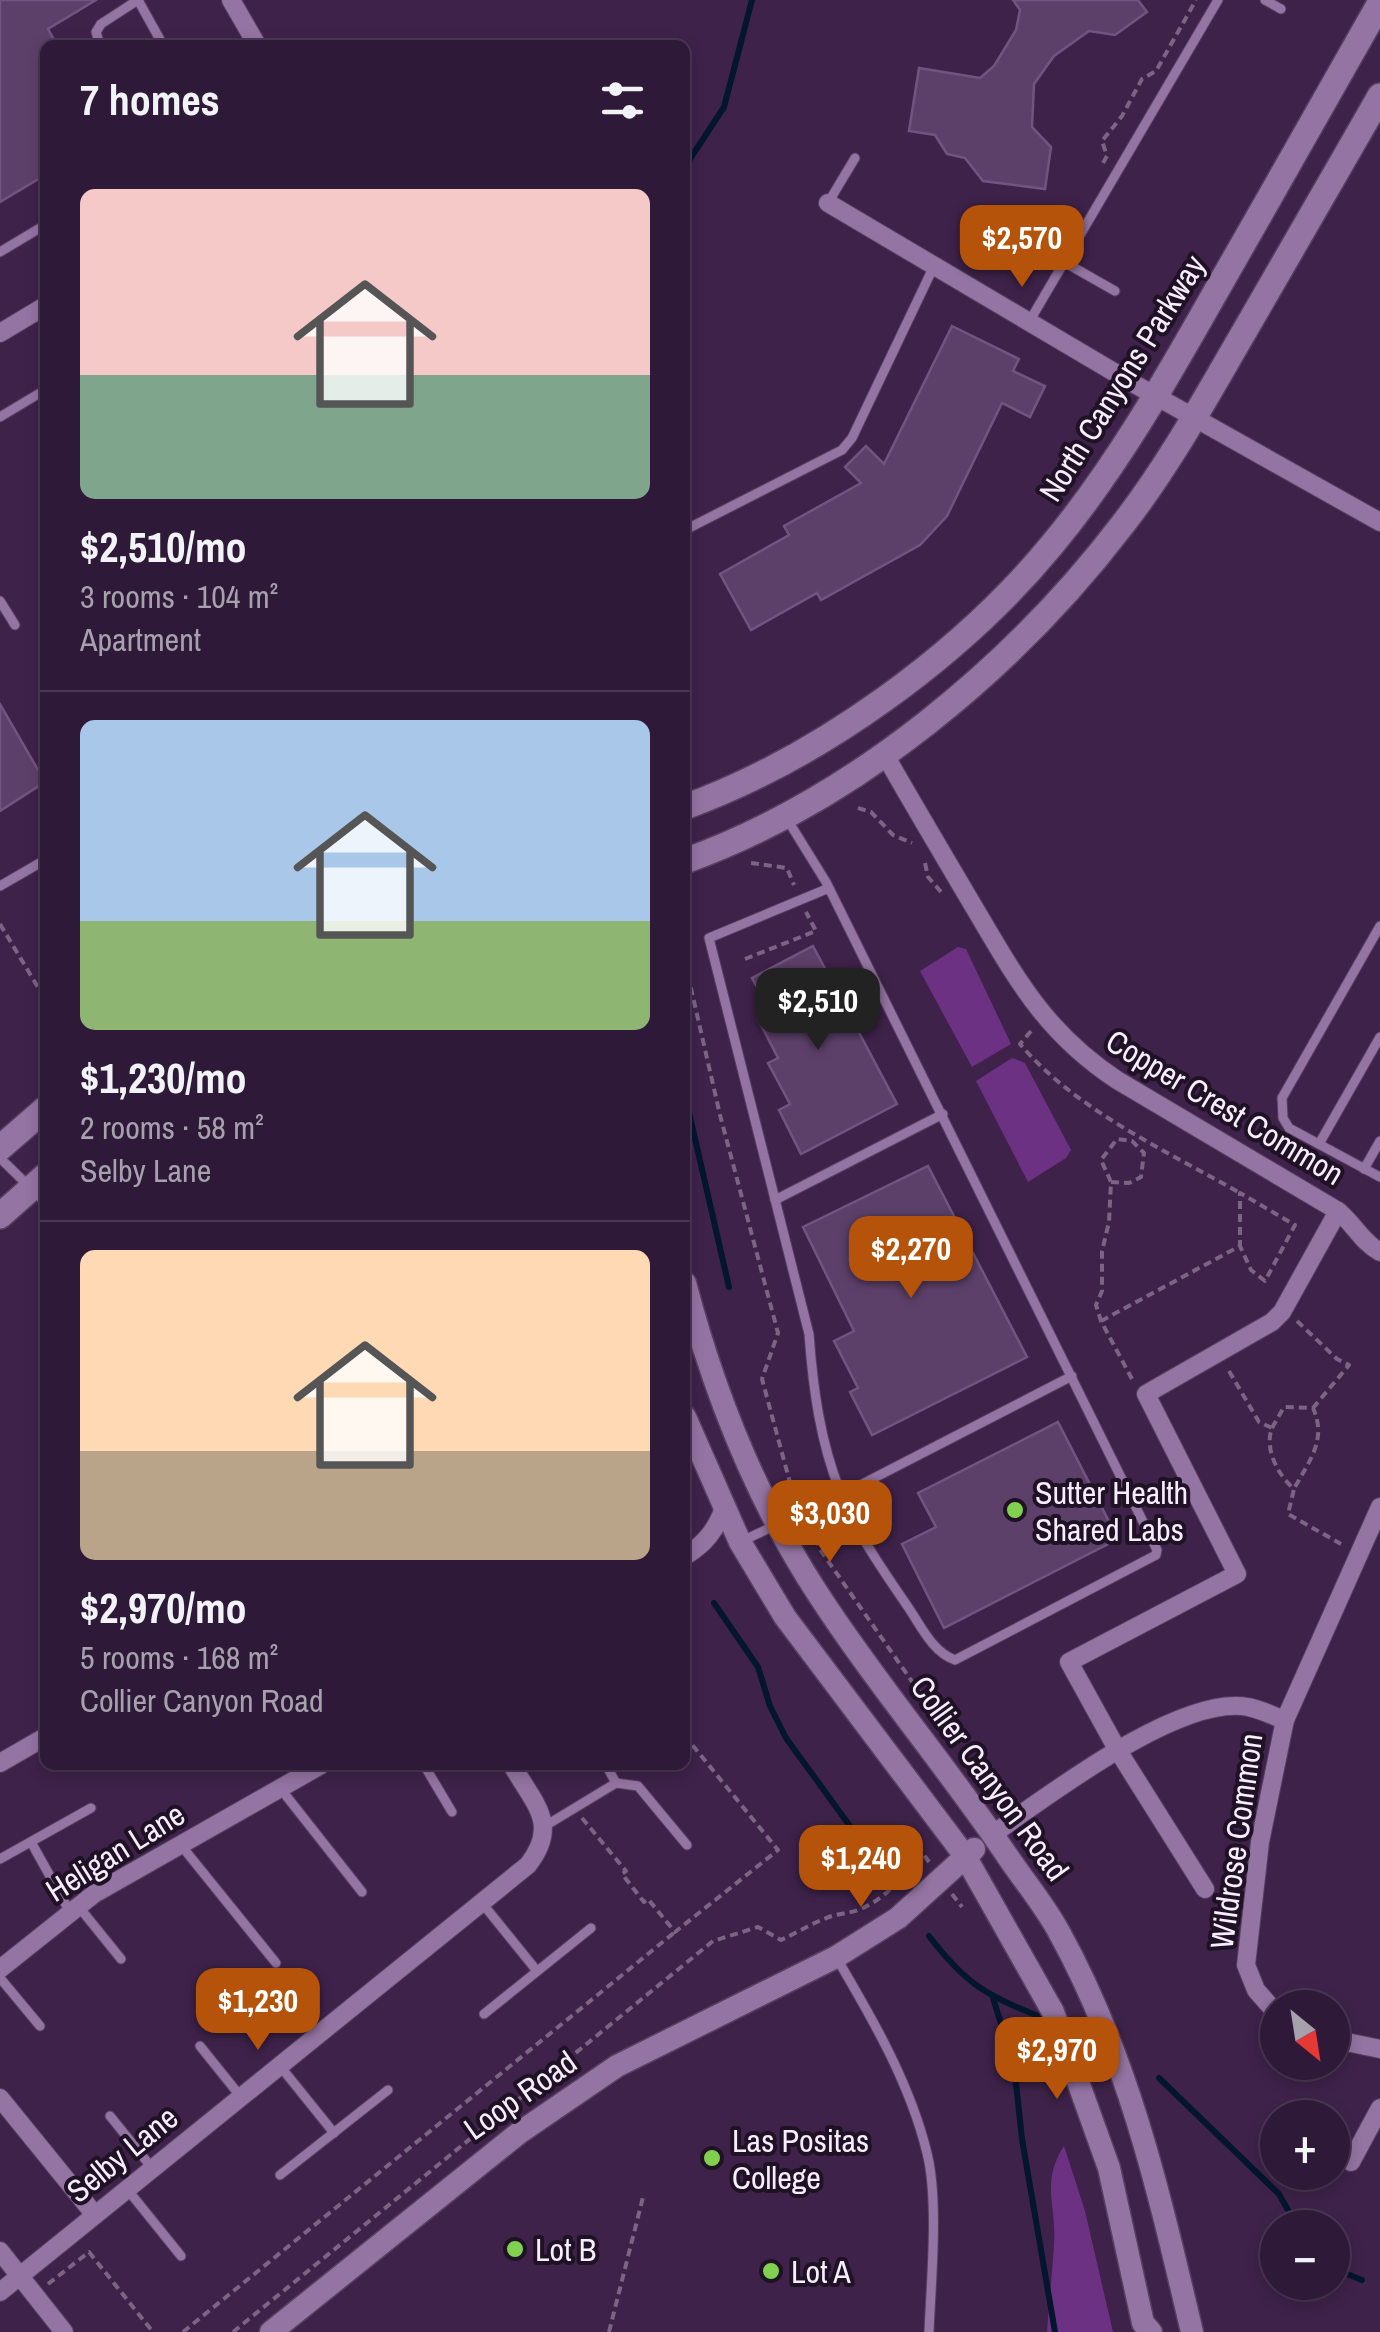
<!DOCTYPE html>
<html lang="en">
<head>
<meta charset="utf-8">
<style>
	:root { --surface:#2e1a38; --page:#362340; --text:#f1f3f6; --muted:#a7a1ae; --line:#493853; --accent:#b45309 }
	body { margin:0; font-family:"Archivo Narrow",sans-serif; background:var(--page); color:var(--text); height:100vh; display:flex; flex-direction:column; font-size:38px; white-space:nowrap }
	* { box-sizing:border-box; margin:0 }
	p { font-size:32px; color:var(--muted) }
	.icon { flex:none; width:55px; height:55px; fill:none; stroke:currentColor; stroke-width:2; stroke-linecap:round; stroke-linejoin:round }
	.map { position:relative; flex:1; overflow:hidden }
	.drawer { position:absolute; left:40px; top:40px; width:650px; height:1730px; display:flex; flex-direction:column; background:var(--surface); border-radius:15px; box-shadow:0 5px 15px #0003,0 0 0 2px var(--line) }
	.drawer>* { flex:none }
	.needle { width:65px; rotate:150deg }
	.fabs { position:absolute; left:1260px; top:1990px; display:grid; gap:20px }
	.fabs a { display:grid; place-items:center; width:90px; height:90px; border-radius:50%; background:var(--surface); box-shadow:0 5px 15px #0003,0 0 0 2px var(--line); font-size:50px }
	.price { position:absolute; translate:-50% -85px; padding:0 22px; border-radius:20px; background:var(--accent); color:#fff; font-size:32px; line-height:65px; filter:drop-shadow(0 2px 5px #0008) }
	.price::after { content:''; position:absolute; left:50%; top:60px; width:30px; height:22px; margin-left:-15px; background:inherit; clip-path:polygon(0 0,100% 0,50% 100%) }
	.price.current { background:#222; color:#fff }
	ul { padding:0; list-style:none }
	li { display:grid; align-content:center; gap:20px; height:530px; padding:0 40px }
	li+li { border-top:2px solid var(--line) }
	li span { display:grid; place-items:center; height:310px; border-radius:15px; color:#555 }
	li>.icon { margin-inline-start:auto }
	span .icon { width:180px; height:180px; fill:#fffc; stroke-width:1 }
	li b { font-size:42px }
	h2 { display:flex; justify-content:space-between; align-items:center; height:120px; padding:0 40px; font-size:42px }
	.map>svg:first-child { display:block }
	.green { fill:#6c3183 }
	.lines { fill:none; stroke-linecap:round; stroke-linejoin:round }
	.stream { stroke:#03162e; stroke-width:6 }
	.building { fill:#5d406a; stroke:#725480; stroke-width:2.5 }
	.service-casing { stroke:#573f60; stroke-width:11 }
	.minor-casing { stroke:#573f60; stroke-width:20 }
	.tertiary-casing { stroke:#573f60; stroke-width:25 }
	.secondary-casing { stroke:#573f60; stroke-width:28 }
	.path { stroke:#7b6484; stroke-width:4; stroke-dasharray:8 5; stroke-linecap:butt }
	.service { stroke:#9474a2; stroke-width:9 }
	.minor { stroke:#9474a2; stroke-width:18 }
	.tertiary { stroke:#9474a2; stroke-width:22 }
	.secondary { stroke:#9474a2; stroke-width:25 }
	.poi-dot { fill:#82d04f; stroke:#1e1224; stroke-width:4 }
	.labels { text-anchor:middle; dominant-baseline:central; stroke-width:8; stroke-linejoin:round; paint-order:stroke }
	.street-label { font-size:32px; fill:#f7edfc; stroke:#1e1224 }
	.poi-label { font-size:32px; fill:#f7edfc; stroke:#1e1224; text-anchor:start }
</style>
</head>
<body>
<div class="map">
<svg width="1380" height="2332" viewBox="0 0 1380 2332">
	<rect width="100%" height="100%" fill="#3e224a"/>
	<g class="green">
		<polygon points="958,947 966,949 1011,1044 972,1067 920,971"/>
		<polygon points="1012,1058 1025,1063 1071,1150 1066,1158 1028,1182 976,1081"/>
		<path d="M1064,2146l21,65 28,121h-66c2,-29 5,-58 7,-87 3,-40 -14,-62 10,-99z"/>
	</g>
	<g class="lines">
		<g class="stream">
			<polyline points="685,180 690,159 724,107 752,0"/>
			<polyline points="685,1095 729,1287"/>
			<polyline points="714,1603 758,1667 770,1706 786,1738 889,1880"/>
			<path d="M929,1936c36,47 57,60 112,81"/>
			<polyline points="993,1998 1014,2065 1022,2139 1055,2332"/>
			<polyline points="1159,2078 1279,2194 1298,2228"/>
			<polyline points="1332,2268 1362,2280"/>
		</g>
	</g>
	<g class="building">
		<polygon points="0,0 96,0 48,29 57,45 45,45 45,175 0,202"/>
		<polygon points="1013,0 1138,0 1147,12 1115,35 1089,31 1054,56 1034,84 1032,127 1051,147 1045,189 983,181 965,158 947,154 935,135 909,131 919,68 980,78 994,66 1016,30 1020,10"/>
		<polygon points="952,326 1019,359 1013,371 1045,386 1030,417 1002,403 947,516 920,545 821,600 817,593 751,630 720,574 789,535 784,526 861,483 845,467 866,446 884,464"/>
		<polygon points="0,704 45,782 0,811"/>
		<polygon points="813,946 897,1104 801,1154 779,1110 790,1104 768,1063 778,1058 758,1019 771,1013 752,978"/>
		<polygon points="928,1166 1027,1357 872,1435 850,1392 858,1388 834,1341 854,1331 803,1227"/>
		<polygon points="1058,1422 1118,1539 944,1628 902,1544 936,1527 918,1493"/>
	</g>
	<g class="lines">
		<g class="service-casing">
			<g id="service">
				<polyline points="138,0 163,45"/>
				<polyline points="1265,0 1281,9"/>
				<polyline points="100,45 96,32 101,24 138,0"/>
				<polyline points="828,203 855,158"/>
				<polyline points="0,252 45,225"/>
				<polyline points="1064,262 1115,291"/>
				<polyline points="1029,322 1218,0"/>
				<polyline points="0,417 45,390"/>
				<polyline points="685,530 842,450 852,438 934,266"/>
				<polyline points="0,601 15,625"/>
				<path d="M787,819l39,63 3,6 328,662 -1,5 -201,105c-22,-8 -33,-32 -45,-50 -25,-37 -54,-77 -70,-119 -20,-50 -27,-103 -31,-157l-100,-396 120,-50"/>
				<polyline points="0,886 45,860"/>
				<polyline points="1380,926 1282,1098 1283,1118 1289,1128 1380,1177"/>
				<polyline points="1319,1144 1380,1037"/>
				<polyline points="0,1158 45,1202"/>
				<polyline points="1364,1169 1380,1141"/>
				<polyline points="775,1200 943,1114"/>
				<polyline points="744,1540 841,1495 1072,1376"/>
				<polyline points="424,1765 452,1812"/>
				<polyline points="606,1765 616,1783"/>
				<polyline points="280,1788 362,1892"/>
				<polyline points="545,1826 616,1783 638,1786 687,1845"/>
				<polyline points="31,1842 70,1912"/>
				<polyline points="180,1844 276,1963"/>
				<polyline points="0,1859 91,1808"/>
				<polyline points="482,1903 537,1971"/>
				<polyline points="79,1907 121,1959"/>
				<path d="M836,1957c36,61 74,126 91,196 12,48 4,129 2,179"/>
				<polyline points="0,1978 40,2026"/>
				<polyline points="484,2014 591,1928"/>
				<polyline points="200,2046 241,2097"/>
				<polyline points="280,2066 334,2133"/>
				<polyline points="110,2116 153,2169"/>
				<polyline points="280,2175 388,2090"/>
				<polyline points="127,2189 181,2256"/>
			</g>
		</g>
		<g class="minor-casing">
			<g id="minor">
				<polyline points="231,0 257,45"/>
				<polyline points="828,203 1129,381 1380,522"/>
				<polyline points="0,333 45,306"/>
				<path d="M885,755c28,49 57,98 86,147 44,74 72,129 146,178l221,131c16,13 24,31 42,41"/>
				<path d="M685,1556c20,-12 31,-26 39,-48"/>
				<polyline points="0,1763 45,1737"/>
				<path d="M993,1834c55,-38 187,-140 255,-127 12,2 25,9 37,13"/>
				<polyline points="1205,1889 1117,1749 1069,1662 1237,1574 1146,1394 1272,1322 1282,1312 1338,1211"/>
				<polyline points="0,1969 94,1894 321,1765"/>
				<polyline points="1278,2015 1256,1990 1246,1965 1260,1842 1285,1720 1380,1507"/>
				<polyline points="1332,2039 1380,2049"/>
				<polyline points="0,2098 95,2215"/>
				<polyline points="1351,2162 1380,2108"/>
				<polyline points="0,2251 64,2332"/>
				<path d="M0,2292l528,-427c32,-41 6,-61 -16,-100"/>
			</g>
		</g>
		<g class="tertiary-casing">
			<g id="tertiary">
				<path d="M685,1283c29,110 71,216 133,311 59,91 130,174 190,263 17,25 37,49 51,75 70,127 100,261 133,400"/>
				<polyline points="685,1417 740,1542 785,1617 965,1856 1053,2012 1109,2168 1143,2323 1151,2332"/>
				<polyline points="271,2332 519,2133 617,2066 836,1957 898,1918 974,1849"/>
			</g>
		</g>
		<g class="secondary-casing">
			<g id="secondary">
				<path d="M685,807c134,-49 275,-151 366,-261 66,-79 117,-170 168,-260 54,-94 107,-188 161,-283"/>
				<path d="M685,861c169,-61 329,-194 438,-337 46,-59 83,-127 121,-192 45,-78 91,-157 136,-236"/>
				<polyline points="0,1148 45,1109"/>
				<polyline points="0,1216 45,1176"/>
			</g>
		</g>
		<g class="path">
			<polyline points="1103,163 1107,156 1102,141 1122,116 1142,79 1156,71 1196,0"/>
			<polyline points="1043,252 1051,237 1059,240 1061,236"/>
			<polyline points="858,808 871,812 893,835 912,843"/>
			<polyline points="751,863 787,868 794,885"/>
			<polyline points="925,863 928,877 942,893"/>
			<polyline points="0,924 45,999"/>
			<polyline points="745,959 816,931 806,912"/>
			<polyline points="685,962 720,1115 778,1333 762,1379 792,1490 789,1497"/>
			<path d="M1031,1031l-11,13c57,67 145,106 220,149"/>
			<polyline points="1111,1182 1129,1183 1141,1177 1144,1153 1132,1141 1117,1139 1101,1160 1111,1182 1109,1222 1102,1251 1102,1291 1096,1305 1101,1321 1132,1379"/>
			<polyline points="1101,1321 1240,1246 1240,1193 1295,1225 1265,1281 1251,1270 1240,1246"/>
			<polyline points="1297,1321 1337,1359 1349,1365 1313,1408"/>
			<path d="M1229,1371l30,51 13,6c-8,21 6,47 22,61l-6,25 53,30"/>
			<path d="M1272,1428l12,-21 29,1c14,31 -3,52 -18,79"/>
			<polyline points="813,1525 819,1548 934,1713"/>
			<polyline points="582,1818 626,1871 622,1874 644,1902 648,1899 675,1932 778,1850 685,1736"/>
			<polyline points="917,1845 929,1862"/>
			<polyline points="952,1894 962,1907"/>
			<polyline points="48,2284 89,2252 153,2332"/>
			<polyline points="183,2332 675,1932"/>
			<path d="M233,2332l480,-391 45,-14 23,13c17,-8 33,-18 51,-24 10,-3 21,-3 31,-8 31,-15 56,-45 52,-81"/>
			<polyline points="609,2332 643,2197"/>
		</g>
		<use href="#service" class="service"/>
		<use href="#minor" class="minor"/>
		<use href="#tertiary" class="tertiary"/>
		<use href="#secondary" class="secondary"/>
	</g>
	<g class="poi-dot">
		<circle cx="1015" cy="1510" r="10"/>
		<circle cx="712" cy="2158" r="10"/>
		<circle cx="515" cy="2249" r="10"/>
		<circle cx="771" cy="2271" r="10"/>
	</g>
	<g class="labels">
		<g class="street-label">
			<text transform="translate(1122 378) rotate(-58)">North Canyons Parkway</text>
			<text transform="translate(1225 1107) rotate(31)">Copper Crest Common</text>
			<text transform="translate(990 1778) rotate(54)">Collier Canyon Road</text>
			<text transform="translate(1236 1841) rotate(-82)">Wildrose Common</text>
			<text transform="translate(115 1852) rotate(-32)">Heligan Lane</text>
			<text transform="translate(520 2095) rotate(-35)">Loop Road</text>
			<text transform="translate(122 2154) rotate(-39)">Selby Lane</text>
		</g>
		<g class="poi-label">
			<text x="1035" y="1492">Sutter Health<tspan x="1035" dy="37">Shared Labs</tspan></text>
			<text x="732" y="2140">Las Positas<tspan x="732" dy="37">College</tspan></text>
			<text x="535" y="2249">Lot B</text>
			<text x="791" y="2271">Lot A</text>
		</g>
	</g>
</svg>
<div class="fabs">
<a><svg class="needle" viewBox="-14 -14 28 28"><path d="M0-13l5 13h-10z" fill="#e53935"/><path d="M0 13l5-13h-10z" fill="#a7a1ae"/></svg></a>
<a>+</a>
<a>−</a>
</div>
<b class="price" style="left:1022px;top:290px">$2,570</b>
<b class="price current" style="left:818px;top:1053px">$2,510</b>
<b class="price" style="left:911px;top:1301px">$2,270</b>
<b class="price" style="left:830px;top:1565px">$3,030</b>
<b class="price" style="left:861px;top:1910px">$1,240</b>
<b class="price" style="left:258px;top:2053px">$1,230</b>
<b class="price" style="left:1057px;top:2102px">$2,970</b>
<section class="drawer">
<h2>7 homes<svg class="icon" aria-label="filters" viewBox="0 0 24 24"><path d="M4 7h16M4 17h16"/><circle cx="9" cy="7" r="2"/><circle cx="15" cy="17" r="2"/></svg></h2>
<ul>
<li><span style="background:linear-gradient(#f6c9c9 60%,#7fa58c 0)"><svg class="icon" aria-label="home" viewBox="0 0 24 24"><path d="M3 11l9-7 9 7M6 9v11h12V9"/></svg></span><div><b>$2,510/mo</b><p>3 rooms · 104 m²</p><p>Apartment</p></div></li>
<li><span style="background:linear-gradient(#a9c7e8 65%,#8fb573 0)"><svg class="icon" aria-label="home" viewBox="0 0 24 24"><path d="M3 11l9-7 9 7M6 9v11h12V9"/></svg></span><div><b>$1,230/mo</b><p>2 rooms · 58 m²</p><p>Selby Lane</p></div></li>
<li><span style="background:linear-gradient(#ffd9b3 65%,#b9a48a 0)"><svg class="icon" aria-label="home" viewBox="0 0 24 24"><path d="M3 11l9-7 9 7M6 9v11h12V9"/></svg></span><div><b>$2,970/mo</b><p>5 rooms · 168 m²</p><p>Collier Canyon Road</p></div></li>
</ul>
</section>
</div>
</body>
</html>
